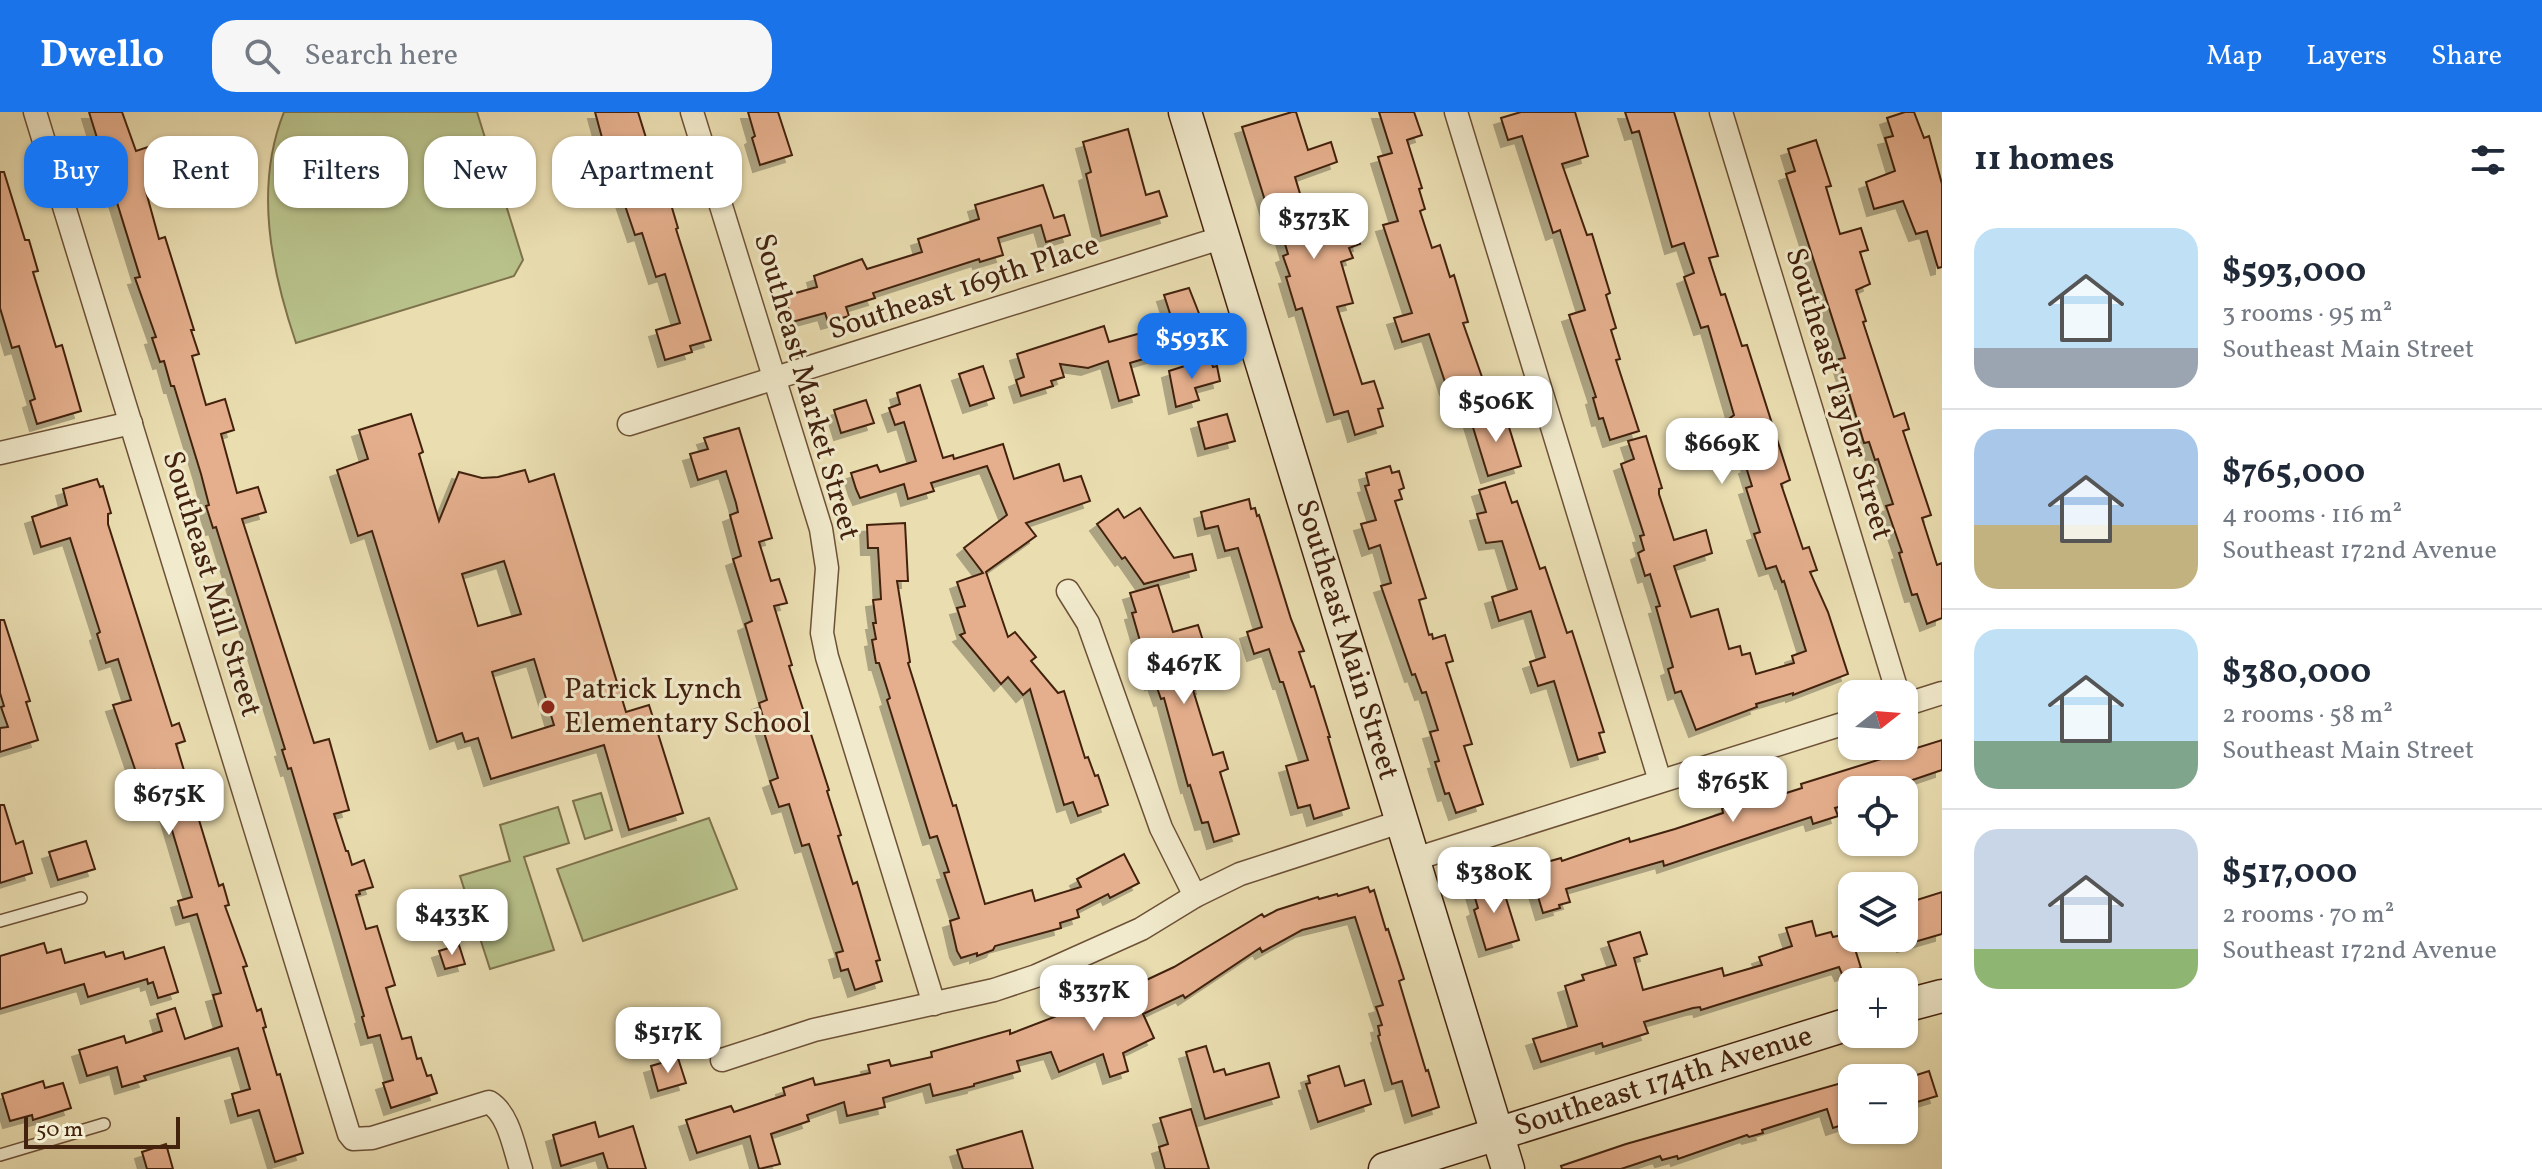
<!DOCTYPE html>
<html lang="en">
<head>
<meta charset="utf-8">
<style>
	:root { --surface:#fff; --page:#f6f6f7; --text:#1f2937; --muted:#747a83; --line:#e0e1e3; --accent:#1a73e8 }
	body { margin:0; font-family:Vollkorn,serif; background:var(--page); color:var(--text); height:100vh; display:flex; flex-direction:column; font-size:30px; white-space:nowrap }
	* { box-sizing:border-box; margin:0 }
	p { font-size:26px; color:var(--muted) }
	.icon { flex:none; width:44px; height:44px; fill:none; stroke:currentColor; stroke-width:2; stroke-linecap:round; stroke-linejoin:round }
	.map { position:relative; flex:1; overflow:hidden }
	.side { display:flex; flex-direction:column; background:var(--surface); width:600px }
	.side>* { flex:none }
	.hud { position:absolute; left:24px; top:24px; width:760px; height:72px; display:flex; gap:16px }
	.needle { width:52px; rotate:73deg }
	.controls { position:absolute; left:1838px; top:568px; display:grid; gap:16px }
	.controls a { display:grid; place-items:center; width:80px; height:80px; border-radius:16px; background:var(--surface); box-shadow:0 2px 6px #0004; font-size:40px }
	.scale { position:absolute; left:24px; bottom:20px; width:156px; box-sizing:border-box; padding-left:8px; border:4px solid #43220e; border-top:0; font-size:22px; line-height:28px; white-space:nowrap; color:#43220e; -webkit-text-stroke:6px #f1eacc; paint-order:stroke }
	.price { position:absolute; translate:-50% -68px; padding:0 18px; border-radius:16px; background:#fff; color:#222; font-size:26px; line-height:52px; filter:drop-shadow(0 2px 4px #0008) }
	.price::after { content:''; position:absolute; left:50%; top:48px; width:24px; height:18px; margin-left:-12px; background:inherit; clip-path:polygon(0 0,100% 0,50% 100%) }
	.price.current { background:var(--accent); color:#fff }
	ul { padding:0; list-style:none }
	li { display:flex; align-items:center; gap:24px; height:200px; padding:0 32px }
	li+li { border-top:2px solid var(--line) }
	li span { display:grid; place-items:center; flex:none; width:224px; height:160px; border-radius:24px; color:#555 }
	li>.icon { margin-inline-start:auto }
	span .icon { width:96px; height:96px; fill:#fffc; stroke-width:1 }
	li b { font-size:34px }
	h2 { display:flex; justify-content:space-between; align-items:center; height:96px; padding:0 32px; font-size:34px }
	.tag { padding:0 28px; border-radius:24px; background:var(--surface); box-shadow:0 2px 6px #0004; font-size:28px; line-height:72px }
	.tag.current { background:var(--accent); color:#fff }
	header { display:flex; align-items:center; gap:48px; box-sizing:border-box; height:112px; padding:0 40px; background:var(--accent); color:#fff }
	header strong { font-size:38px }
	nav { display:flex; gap:44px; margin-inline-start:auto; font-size:28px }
	.search { width:560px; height:72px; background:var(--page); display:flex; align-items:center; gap:20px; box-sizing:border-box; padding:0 28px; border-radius:24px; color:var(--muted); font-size:30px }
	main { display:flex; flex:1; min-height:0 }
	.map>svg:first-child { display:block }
	.park { fill:#b8c18a; stroke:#7e724c; stroke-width:2 }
	.building { fill:#e5af8d; stroke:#43220e; stroke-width:2; fill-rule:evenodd; filter:url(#shadow) }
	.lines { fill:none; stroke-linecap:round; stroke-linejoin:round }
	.lane-casing { stroke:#6d5137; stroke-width:14 }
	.street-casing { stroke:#6d5137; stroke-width:25 }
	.secondary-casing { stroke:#43220e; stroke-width:35 }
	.lane { stroke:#f1eacc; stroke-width:11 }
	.street { stroke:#f1eacc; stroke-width:22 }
	.secondary { stroke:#f1eacc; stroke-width:32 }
	.poi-dot { fill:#8f2418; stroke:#f1eacc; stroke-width:3 }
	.labels { text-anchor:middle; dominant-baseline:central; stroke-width:6; stroke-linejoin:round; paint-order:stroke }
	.street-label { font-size:30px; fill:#43220e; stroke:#f1eacc }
	.poi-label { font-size:30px; fill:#43220e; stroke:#f1eacc; text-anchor:start }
</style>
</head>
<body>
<header>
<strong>Dwello</strong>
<div class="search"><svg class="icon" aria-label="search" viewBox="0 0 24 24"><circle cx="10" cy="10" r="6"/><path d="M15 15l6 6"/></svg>Search here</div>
<nav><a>Map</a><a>Layers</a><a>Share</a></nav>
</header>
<main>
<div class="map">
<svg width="1942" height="1057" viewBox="0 0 1942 1057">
	<defs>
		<filter id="shadow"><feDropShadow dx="-7" dy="7" stdDeviation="0" flood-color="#0004"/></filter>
	</defs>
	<rect width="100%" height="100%" fill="#eadeb1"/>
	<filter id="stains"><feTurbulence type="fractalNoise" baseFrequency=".0025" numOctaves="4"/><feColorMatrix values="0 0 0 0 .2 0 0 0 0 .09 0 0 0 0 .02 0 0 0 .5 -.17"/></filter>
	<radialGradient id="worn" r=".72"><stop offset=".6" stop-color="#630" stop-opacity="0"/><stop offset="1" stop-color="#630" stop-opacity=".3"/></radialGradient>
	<g class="park">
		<path d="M284,0h193l46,148 -9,16 -218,67c-25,-74 -42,-156 -12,-231z"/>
		<polygon points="601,681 612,718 585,727 573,689"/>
		<polygon points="558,695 569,731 524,745 554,838 490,857 460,764 510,749 500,713"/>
		<polygon points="709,706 737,777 583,829 557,757"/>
	</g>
	<g class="building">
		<polygon points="89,0 122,0 136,39 148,35 159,72 145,76 159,127 165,125 194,218 191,218 199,242 192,244 206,293 225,287 234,318 221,322 237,381 258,375 266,400 242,407 314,631 329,627 349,698 334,702 346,739 348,739 352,753 364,748 373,775 359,779 360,782 356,783 366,817 377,814 395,873 386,876 402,927 411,925 417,947 421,946 427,964 431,963 437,981 391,996 383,971 393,968 380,923 368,926 362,905 364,904 336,808 291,656 288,657 282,638 285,637 216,415 213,416 206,394 209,393 201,362 174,274 171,274 164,249 160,250 152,226 156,225 135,166 140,165"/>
		<polygon points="595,0 638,0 660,71 664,69 678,116 676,117 711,228 690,234 692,240 665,248 656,218 680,211 665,162 656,165 642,121 635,123 617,70 628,67 617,30 604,33"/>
		<polygon points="748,0 778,0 792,43 760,53 752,26 755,24"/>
		<polygon points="1292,0 1296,0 1308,38 1331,30 1337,50 1295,65 1311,118 1352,106 1360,132 1349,136 1353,146 1341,150 1353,191 1337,195 1362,272 1374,269 1383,296 1378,297 1383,314 1355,323 1348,299 1334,303 1302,196 1296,198 1286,165 1290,164 1283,144 1288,142 1278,109 1272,111 1242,15"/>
		<polygon points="1379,0 1414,0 1422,23 1407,28 1422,76 1419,77 1425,97 1420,99 1432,136 1440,133 1450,165 1454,163 1468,210 1463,211 1482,265 1447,276 1429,222 1402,230 1394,206 1412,201 1383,113 1398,109 1378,45 1392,41"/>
		<polygon points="1521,0 1575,0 1588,44 1562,52 1587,123 1592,122 1610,181 1606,183 1616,216 1611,218 1620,247 1616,248 1639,319 1610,328 1603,306 1599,307 1593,286 1596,285 1569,203 1585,198 1560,118 1553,121 1522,24 1508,28 1501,6"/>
		<polygon points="1625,0 1674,0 1718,144 1709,146 1721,183 1725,182 1742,234 1747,233 1790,368 1781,372 1803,437 1809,435 1817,458 1810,460 1828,500 1848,562 1793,583 1793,581 1756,592 1757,595 1696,618 1681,579 1675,581 1668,557 1673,555 1656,495 1660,494 1650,462 1645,464 1638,441 1644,438 1640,424 1644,423 1621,352 1634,347 1628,329 1646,324 1662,376 1659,377 1659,382 1674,428 1706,418 1712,441 1674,454 1691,505 1718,497 1729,537 1740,534 1742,543 1750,541 1756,562 1794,551 1792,544 1806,539 1784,469 1782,470 1776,454 1766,457 1754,422 1760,420 1746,376 1752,374 1746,355 1749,354 1741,327 1726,325 1722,312 1734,303 1708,214 1701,216 1684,165 1694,161 1684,131 1672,135 1639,19 1632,21"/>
		<polygon points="1905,0 1914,0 1924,26 1929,24 1942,72 1942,155 1938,156 1927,119 1916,122 1903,89 1874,97 1866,70 1895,59 1885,26 1893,24 1887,6"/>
		<polygon points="1128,17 1146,83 1159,79 1167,104 1101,124 1086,62 1091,60 1083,30"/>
		<polygon points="1816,28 1831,74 1826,75 1840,122 1861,116 1868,138 1860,140 1870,172 1856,178 1866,209 1863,210 1894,305 1904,301 1909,317 1903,319 1931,403 1922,406 1937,453 1942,451 1942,506 1927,512 1917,482 1912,483 1899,441 1902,440 1886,394 1893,392 1878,347 1875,348 1869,330 1864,331 1839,247 1845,246 1786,62 1795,59 1788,37"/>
		<polygon points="0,60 4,60 25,128 29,128 38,159 33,160 56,235 62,233 81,299 37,312 30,289 35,287 19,234 12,236 0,196"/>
		<polygon points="1043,73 1054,106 1064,103 1070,123 1046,130 1041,113 998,126 1003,143 980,150 979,147 873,181 875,186 846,195 849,204 828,210 825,201 792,210 785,184 817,175 814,164 862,147 867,157 922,140 918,127 979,107 975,93"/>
		<polygon points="1189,176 1202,209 1175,217 1164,183"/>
		<polygon points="1104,214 1109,230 1159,216 1167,240 1130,251 1139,283 1119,289 1108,249 1088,256 1060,252 1064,265 1051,269 1053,274 1021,284 1016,268 1024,265 1017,242"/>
		<polygon points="1210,246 1213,255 1217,254 1220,269 1195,276 1199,288 1176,295 1169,259"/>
		<polygon points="983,254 994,286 970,294 959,262"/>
		<polygon points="920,273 943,346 953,343 954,347 1003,332 1014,367 1059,352 1064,369 1081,364 1090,389 1026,411 1036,424 986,460 1008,525 1015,520 1036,545 1031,549 1058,581 1064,579 1085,646 1088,645 1095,664 1098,663 1108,693 1078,704 1073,690 1064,693 1030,577 1023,583 1008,565 1001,572 960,523 965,521 957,496 965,494 957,470 983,461 964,436 1007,403 987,354 931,371 934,379 908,387 904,372 860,386 856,377 851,361 877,353 880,360 916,349 904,310 895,313 889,296 900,292 897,281"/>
		<polygon points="866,288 874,311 841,321 834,298"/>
		<polygon points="1504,299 1521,354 1488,364 1471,309"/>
		<path d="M411,302l12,38 -4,2 20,67 20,-49 23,6 16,-1 27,-7 4,12 25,-8 72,238 23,-7 34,108 -54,17 -25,-85 -113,34 -13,-41 -13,4 -3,-9 -25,9 -65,-211 -14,5 -21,-66 31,-11 -9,-29zM504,449l17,53 -43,12 -16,-52zM534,547l20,66 -42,13 -20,-66z"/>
		<polygon points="1227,302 1235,329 1205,337 1198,310"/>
		<polygon points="739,316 772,426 759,430 771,469 779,467 787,491 774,494 792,553 789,554 829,678 827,679 841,723 838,724 853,772 857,770 880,848 876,849 882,869 855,878 848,857 841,859 836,841 843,839 809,732 802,734 789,692 779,695 770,669 778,666 760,607 763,605 759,591 767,588 745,512 752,509 733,447 741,444 730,403 738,400 736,391 726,359 698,368 690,342 708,337 704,326"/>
		<polygon points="1390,354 1392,361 1399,359 1404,376 1399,378 1402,387 1395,389 1426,486 1419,488 1429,523 1432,522 1433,527 1445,523 1453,549 1446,551 1472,632 1464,634 1483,692 1456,701 1449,681 1445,682 1435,650 1439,649 1430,620 1438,618 1426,580 1422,581 1415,562 1412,563 1381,474 1391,471 1380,433 1369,437 1361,412 1376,408 1365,374 1369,373 1366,361"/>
		<polygon points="97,367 100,375 103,374 111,401 108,402 108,412 172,614 179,611 185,629 176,632 219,774 223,772 229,793 225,794 247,854 243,855 257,899 261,897 266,915 263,916 277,963 280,962 303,1041 275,1050 259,998 238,1004 232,982 250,977 238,936 144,964 146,968 122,975 117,955 87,964 79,938 124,924 126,931 162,919 157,902 175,896 185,927 222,914 213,883 221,881 197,802 183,806 178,789 192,785 154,658 137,663 113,593 131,588 118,547 106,551 97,522 100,520 70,426 41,435 32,405 67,393 63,377"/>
		<polygon points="1505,370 1512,391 1517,389 1540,457 1545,455 1567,521 1572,519 1604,620 1599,621 1605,640 1578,648 1554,569 1538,574 1530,550 1545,545 1531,499 1499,509 1492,485 1517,477 1502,429 1486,431 1477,402 1486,400 1479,378"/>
		<polygon points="1249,387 1251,397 1255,396 1257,404 1259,403 1291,507 1304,539 1299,540 1311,575 1314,574 1330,625 1328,625 1349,696 1314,707 1310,693 1298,696 1286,654 1308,648 1283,570 1280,570 1269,537 1254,542 1247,520 1262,515 1238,436 1225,439 1218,414 1205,417 1201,400"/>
		<polygon points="1140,396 1174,446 1192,442 1196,458 1144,472 1125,445 1122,447 1097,412 1118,397 1124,406"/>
		<polygon points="905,411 908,469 897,469 910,550 908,551 953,694 956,693 985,792 1032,778 1035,789 1081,775 1077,767 1124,742 1139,771 1110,786 1108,782 1077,798 1079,805 1060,811 1061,816 995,834 993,838 977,844 977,841 961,846 957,839 950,809 959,806 944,761 949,760 937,724 930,726 887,588 890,586 879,551 876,551 872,528 876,527 873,511 876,511 873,488 881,487 878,436 868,436 867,413"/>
		<polygon points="1158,473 1173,520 1198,513 1206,538 1193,542 1203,575 1193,578 1213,643 1223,640 1228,657 1220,660 1239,722 1214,730 1208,710 1202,711 1190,673 1188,674 1164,586 1161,587 1155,570 1152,571 1132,501 1136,500 1130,481"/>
		<polygon points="0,508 4,508 30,589 26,590 38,628 0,640 0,616 8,615 1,595 4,594 0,581"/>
		<polygon points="1942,628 1942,658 1883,678 1852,678 1852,691 1835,696 1838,704 1813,712 1811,705 1664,754 1663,749 1566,777 1570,790 1559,793 1560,796 1543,801 1529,755 1561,746 1562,749 1629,726 1630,730 1675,717 1723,701 1722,696 1754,686 1755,691 1802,676 1801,672"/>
		<polygon points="0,693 4,693 16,732 23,729 32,761 0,771"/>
		<polygon points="86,729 95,757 58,768 49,740"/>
		<polygon points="1500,767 1519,828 1486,838 1474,798 1478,796 1472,776"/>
		<polygon points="1368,775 1370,780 1374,778 1386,818 1388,817 1404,867 1399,869 1426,959 1428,958 1439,995 1412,1004 1402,969 1392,972 1378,924 1380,923 1378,914 1382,913 1376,895 1383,893 1355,805 1302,818 1262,840 1260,836 1185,886 1183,883 1143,902 1154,926 1123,941 1128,959 1110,965 1103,942 1059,960 1051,940 1017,949 1020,959 974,972 974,974 933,984 930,972 883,986 885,995 847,1004 844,990 807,1003 809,1009 771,1022 780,1052 759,1057 750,1024 697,1041 686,1008 731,994 734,1000 785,983 783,976 813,966 815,973 870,961 868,953 889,948 891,954 932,945 931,940 1010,918 1010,922 1101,887 1100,885 1139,867 1140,871 1174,855 1262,802 1264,805 1277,798 1318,785 1319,787 1337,782 1338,784"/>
		<polygon points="1942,780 1942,822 1904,833 1904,792"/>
		<polygon points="1812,809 1816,824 1831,820 1833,825 1850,821 1861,856 1842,862 1839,855 1701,898 1700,895 1693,896 1644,910 1648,921 1603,935 1602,931 1541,950 1533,927 1577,914 1565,874 1584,868 1582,863 1616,853 1608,830 1640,820 1647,842 1634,846 1643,878 1722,856 1724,864 1762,853 1759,845 1792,834 1786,816"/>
		<polygon points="44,831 47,841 61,837 65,851 104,840 106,845 123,840 125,847 164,835 178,880 158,886 153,870 148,872 147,867 88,885 84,872 0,897 0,844"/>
		<polygon points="459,833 465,852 445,857 439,839"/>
		<polygon points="1206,934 1214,960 1224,957 1226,963 1269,951 1279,985 1205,1007 1186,940"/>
		<polygon points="678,946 686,971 658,979 651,954"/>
		<polygon points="1339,954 1345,974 1364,968 1371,992 1318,1010 1306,972 1310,971 1308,964"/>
		<polygon points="1929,959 1937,984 1904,994 1904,967"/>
		<polygon points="1852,968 1852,1000 1849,1001 1851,1010 1833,1016 1827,997 1762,1018 1763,1021 1749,1025 1747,1023 1678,1047 1677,1044 1662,1048 1660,1044 1621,1057 1562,1057 1561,1054 1626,1032"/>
		<polygon points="43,969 45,976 63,971 71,996 33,1008 32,1003 10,1009 2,982"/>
		<polygon points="1191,997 1209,1057 1165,1057 1159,1035 1168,1032 1160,1006"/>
		<polygon points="595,1010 599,1025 633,1014 646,1057 608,1057 603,1041 561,1054 553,1023"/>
		<polygon points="1022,1019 1033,1057 963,1057 957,1038"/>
		<polygon points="166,1032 173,1057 147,1057 142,1040"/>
	</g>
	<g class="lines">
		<g class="lane-casing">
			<g id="lane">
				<polyline points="0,809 81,786"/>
				<polyline points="0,1043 104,1012"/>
			</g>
		</g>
		<g class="street-casing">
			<g id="street">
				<path d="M35,0l314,1022 4,5 19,-1 117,-36c20,12 25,46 32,67"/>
				<polyline points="692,0 821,417 827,456 822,521 827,545 934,892"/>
				<polyline points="1456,0 1660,669"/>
				<polyline points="1721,0 1898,582"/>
				<polyline points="629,312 1224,125"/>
				<polyline points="0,341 131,311"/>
				<polyline points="1068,479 1088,511 1161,716 1195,784"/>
				<polyline points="1904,593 1942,581"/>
				<polyline points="1415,747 1852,609"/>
				<polyline points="722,948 814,918 994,878 1036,864 1141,817 1195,784 1240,762 1403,709"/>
			</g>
		</g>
		<g class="secondary-casing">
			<g id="secondary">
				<path id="s1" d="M1185,0l323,1057"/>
				<polyline points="1904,894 1942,884"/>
				<path id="s2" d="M1385,1057l467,-146"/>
			</g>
		</g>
		<use href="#lane" class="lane"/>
		<use href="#street" class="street"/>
		<use href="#secondary" class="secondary"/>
	</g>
	<circle class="poi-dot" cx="548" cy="595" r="8"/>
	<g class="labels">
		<g class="street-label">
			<text transform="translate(964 176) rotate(-18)">Southeast 169th Place</text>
			<text transform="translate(806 275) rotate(74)">Southeast Market Street</text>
			<text transform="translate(1838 282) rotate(73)">Southeast Taylor Street</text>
			<text transform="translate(211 472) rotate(73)">Southeast Mill Street</text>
			<text stroke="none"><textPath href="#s1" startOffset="552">Southeast Main Street</textPath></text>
			<text stroke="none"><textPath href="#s2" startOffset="292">Southeast 174th Avenue</textPath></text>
		</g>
		<g class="poi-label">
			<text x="564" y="578">Patrick Lynch<tspan x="564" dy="34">Elementary School</tspan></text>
		</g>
	</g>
	<rect width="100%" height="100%" filter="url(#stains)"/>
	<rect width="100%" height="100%" fill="url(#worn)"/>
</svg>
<div class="controls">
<a><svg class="needle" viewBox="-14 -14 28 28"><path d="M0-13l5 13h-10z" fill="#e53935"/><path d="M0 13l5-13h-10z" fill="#747a83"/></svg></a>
<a><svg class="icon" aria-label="locate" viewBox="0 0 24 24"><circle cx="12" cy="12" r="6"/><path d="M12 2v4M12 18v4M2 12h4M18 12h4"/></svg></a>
<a><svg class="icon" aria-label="layers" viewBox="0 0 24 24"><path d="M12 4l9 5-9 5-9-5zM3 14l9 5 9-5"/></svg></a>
<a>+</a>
<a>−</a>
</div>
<div class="scale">50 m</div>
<b class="price" style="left:1314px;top:149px">$373K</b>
<b class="price current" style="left:1192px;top:269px">$593K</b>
<b class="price" style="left:1496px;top:332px">$506K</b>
<b class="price" style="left:1722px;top:374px">$669K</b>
<b class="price" style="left:1184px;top:594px">$467K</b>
<b class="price" style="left:1733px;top:712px">$765K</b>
<b class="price" style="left:169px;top:725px">$675K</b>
<b class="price" style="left:1494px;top:803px">$380K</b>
<b class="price" style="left:452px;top:845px">$433K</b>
<b class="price" style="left:1094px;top:921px">$337K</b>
<b class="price" style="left:668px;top:963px">$517K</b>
<div class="hud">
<a class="tag current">Buy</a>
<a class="tag">Rent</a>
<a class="tag">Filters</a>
<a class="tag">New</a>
<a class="tag">Apartment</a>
</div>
</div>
<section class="side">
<h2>11 homes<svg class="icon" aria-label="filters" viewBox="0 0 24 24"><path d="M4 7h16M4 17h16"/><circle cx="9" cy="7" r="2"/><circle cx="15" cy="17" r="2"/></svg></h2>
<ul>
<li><span style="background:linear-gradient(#bfe0f5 75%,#9aa5b1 0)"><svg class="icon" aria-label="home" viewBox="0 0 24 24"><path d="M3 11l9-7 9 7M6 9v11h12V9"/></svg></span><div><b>$593,000</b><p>3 rooms · 95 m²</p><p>Southeast Main Street</p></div></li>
<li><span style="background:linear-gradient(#a9c7e8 60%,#c2b280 0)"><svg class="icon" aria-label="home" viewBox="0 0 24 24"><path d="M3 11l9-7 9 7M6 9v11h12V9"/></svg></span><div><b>$765,000</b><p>4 rooms · 116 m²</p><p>Southeast 172nd Avenue</p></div></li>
<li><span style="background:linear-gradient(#bfe0f5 70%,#7fa58c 0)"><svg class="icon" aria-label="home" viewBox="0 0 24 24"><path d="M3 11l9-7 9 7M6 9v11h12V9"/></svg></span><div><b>$380,000</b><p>2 rooms · 58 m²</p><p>Southeast Main Street</p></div></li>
<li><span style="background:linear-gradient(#c9d6e8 75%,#8fb573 0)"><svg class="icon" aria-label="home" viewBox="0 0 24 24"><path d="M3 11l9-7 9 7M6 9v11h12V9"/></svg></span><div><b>$517,000</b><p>2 rooms · 70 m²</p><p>Southeast 172nd Avenue</p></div></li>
</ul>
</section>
</main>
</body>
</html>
